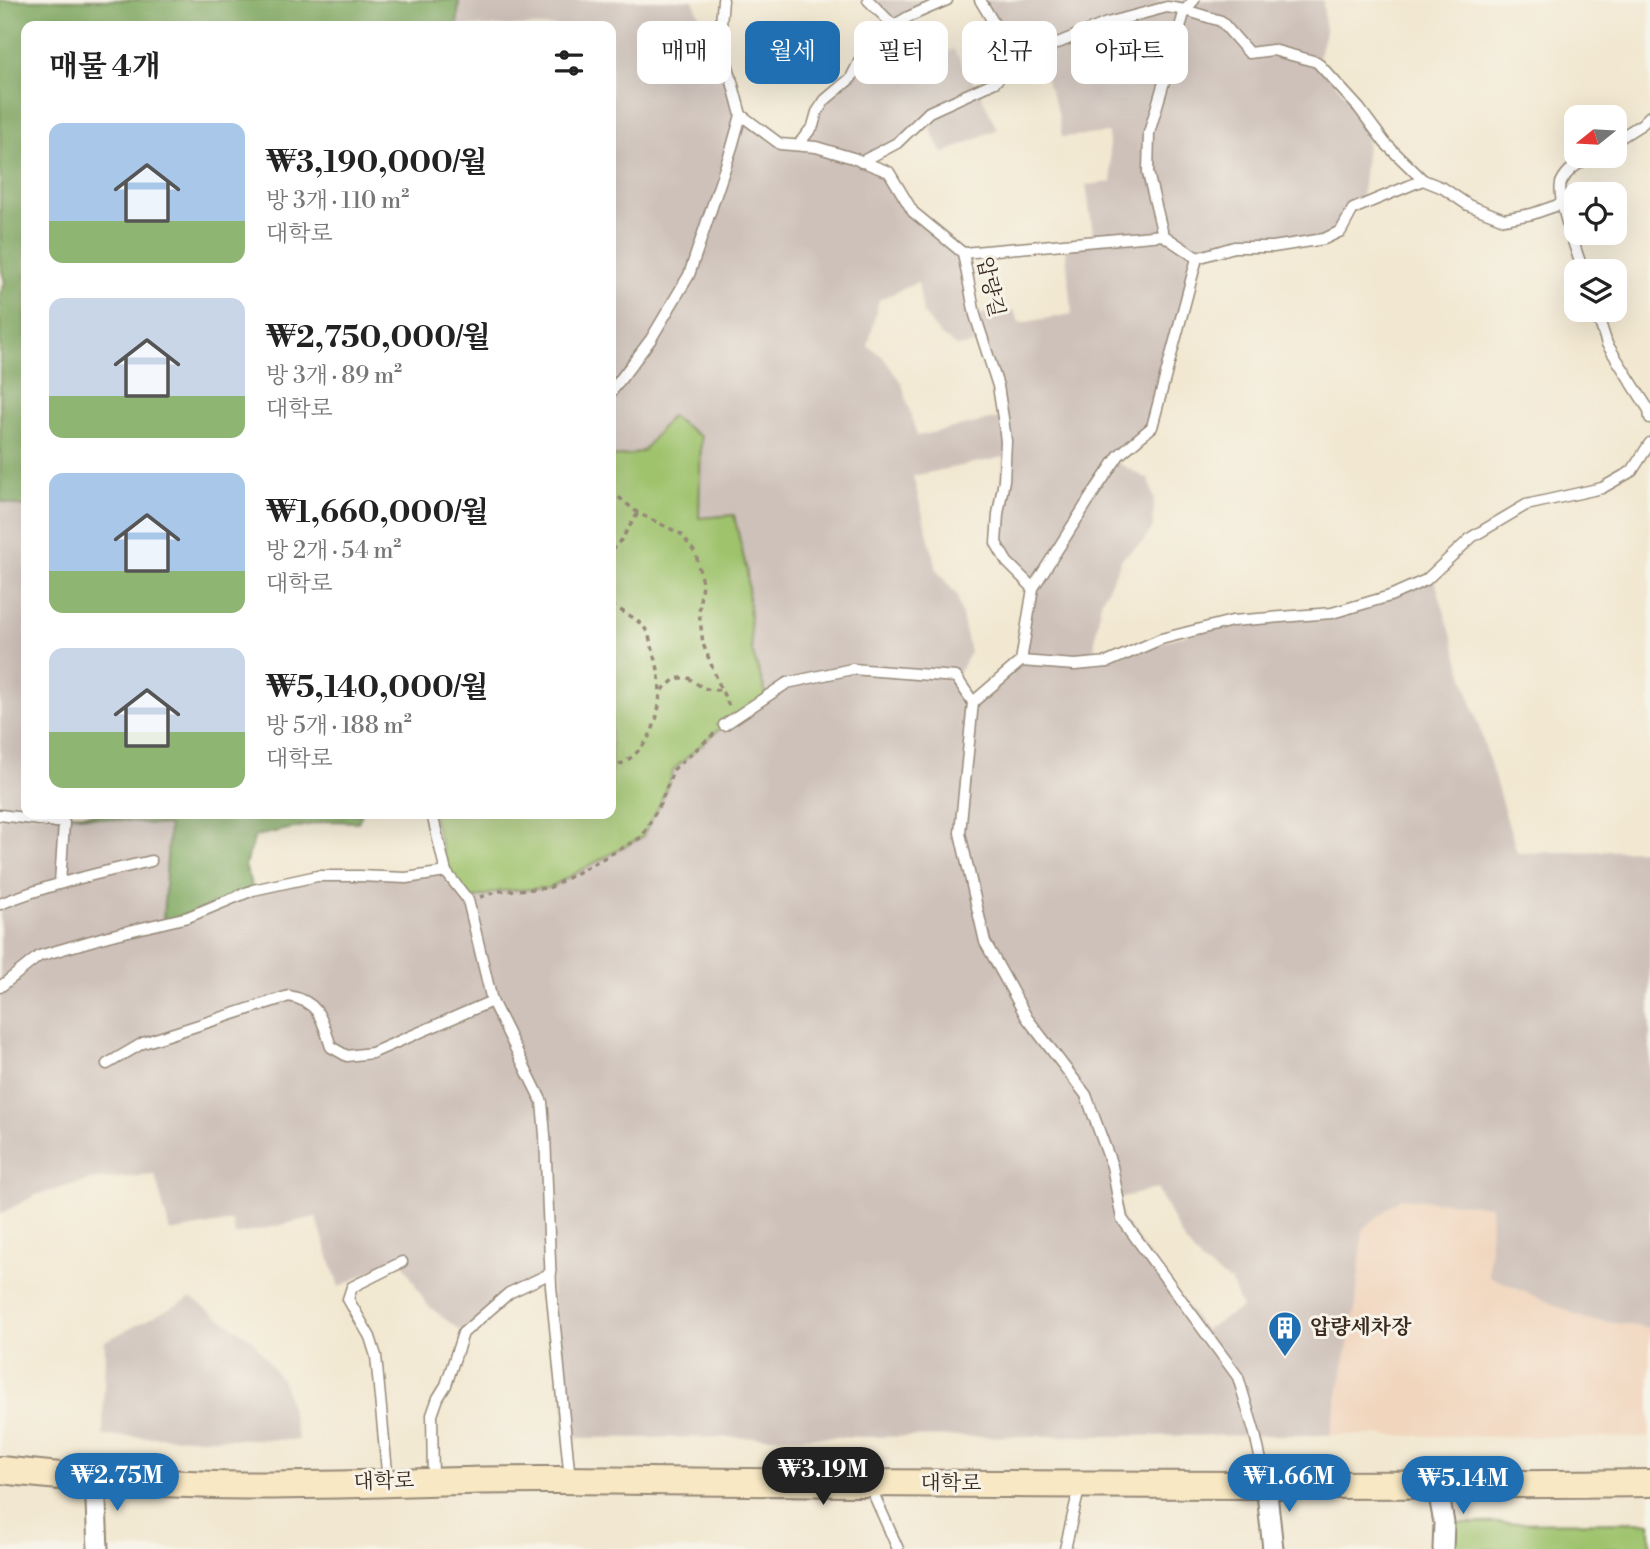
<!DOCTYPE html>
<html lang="ko">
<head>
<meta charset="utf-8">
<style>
	:root { --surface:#fff; --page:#f6f6f6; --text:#222; --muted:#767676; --accent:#1f6fb2 }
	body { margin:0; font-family:"Libre Bodoni","Noto Serif KR",serif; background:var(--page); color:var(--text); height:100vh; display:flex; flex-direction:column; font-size:26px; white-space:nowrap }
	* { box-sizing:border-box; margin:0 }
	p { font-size:23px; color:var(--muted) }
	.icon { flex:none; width:38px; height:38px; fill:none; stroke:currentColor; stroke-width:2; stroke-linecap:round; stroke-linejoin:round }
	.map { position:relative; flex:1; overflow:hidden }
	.panel { position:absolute; left:21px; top:21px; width:595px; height:798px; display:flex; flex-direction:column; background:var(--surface); border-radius:14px; box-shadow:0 7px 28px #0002 }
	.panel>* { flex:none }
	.top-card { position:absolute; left:637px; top:21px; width:665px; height:63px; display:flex; gap:14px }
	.needle { width:46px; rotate:252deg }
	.buttons { position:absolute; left:1564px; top:105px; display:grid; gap:14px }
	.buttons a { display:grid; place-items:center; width:63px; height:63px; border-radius:14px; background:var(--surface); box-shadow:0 7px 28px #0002; font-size:35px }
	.price { position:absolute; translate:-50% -60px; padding:0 16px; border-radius:24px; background:var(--accent); color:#fff; font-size:23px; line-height:46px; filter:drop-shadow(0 2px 4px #0008) }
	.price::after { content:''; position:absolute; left:50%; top:42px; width:21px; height:16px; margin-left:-10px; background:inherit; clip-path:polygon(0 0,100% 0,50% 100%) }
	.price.current { background:#222; color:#fff }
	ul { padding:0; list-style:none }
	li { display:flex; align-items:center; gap:21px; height:175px; padding:0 28px }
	li span { display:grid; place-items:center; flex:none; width:196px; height:140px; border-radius:14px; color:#555 }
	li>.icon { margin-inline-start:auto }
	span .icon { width:84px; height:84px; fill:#fffc; stroke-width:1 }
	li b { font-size:30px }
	h2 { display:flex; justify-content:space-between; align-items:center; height:84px; padding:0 28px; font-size:30px }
	.chip { padding:0 24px; border-radius:14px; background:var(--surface); box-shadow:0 7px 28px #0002; font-size:24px; line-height:63px }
	.chip.current { background:var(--accent); color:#fff }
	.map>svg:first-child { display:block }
	.built { fill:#f1d5bd }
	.industrial { fill:#cec1ba; fill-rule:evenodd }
	.green { fill:#9fc36d; stroke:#6d7646; stroke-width:2 }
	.forest { fill:#7fa960; stroke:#5d6a3f; stroke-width:2 }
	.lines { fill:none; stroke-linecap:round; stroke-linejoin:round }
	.service-casing { stroke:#968978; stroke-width:13 }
	.minor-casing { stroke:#968978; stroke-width:23 }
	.secondary-casing { stroke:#968978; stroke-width:30 }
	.path { stroke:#968978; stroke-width:3.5; stroke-dasharray:5 5; stroke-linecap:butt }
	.service { stroke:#fff; stroke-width:10 }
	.minor { stroke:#fff; stroke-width:19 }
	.secondary { stroke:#f8e8c3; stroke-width:26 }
	.labels { text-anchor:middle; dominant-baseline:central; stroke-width:6; stroke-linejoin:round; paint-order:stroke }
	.street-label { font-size:21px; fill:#3b2a1e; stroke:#f7f3e8 }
	.poi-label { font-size:21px; font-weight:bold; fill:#3b2a1e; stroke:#f7f3e8; text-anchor:start }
</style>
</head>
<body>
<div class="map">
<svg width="1650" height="1549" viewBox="0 0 1650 1549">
	<rect width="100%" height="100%" fill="#f7f3e8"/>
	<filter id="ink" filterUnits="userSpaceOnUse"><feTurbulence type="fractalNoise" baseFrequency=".0143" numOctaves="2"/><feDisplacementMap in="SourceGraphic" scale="14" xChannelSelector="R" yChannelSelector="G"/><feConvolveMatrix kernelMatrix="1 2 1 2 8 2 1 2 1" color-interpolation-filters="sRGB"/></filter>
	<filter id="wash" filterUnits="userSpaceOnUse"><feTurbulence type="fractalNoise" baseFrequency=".00686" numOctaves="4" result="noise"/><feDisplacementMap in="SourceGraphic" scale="28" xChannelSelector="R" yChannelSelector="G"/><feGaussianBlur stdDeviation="1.57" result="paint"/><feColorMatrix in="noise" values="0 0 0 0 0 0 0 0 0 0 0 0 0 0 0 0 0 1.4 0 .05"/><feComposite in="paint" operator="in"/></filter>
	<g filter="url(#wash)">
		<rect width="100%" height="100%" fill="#f2e8d1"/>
		<polygon class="built" points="1400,1198 1492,1206 1586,1319 1650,1328 1650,1438 1330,1435 1356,1305 1363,1229"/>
		<g class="industrial">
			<path d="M459,0h234l48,115 39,29 18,1 19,-33 34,-34 35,-48 29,37 38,-18 26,41 18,39 -54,25 -18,-36 -28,25 -35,18 27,11 24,40 50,41 12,62 38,-5 7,13 52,-9 -7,-71 29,-3 -8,-55 26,-3 -4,-49 -46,4 -4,-25 -22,-60 -20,8 -36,-60h343l2,32 -8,30 52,60 -7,74 -9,13 -12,22 -17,8 -90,8 -37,11 -45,169 -37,34 34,19 5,18 -1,29 -11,16 -19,14 -22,45 -9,61 140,-42 100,-8 58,-17 43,-22 84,279 133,-3v478l-64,-9 -97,-43 2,-70 -91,-8 -37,31 -7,76 -26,130 -763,3 -17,-165 -41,20 -46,40 -37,-29 -27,-48 -60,31 -23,-70 -81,18 -3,-14 -62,11 -15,-57 -65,5 -54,15 -36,19v-713l26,7v306h40l103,12 -6,97 90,-33 64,-14 129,-4 22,28 32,-9 49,-3 111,-84 14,-35 50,-44 43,-29 -15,-45 -5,-79 -13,-57 -35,4 -28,-103 -28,35 -13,4 -19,2v-431h-154zM918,282l5,31 18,23 17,11 26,-5 19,75 -86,19 -15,-52 -19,-27 -15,-11 11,-46zM1004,457l-8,86 37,45 -12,72 -48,42 -17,-25 14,-25 -13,-57 -20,-24 -24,-95zM1157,1188l26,51 19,24 29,19 11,26 -38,22 -82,-111 -3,-20z"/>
			<polygon points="868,0 947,0 894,26"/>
			<polygon points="191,1298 252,1339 285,1385 298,1440 103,1436 105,1341"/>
		</g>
		<g class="green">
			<polygon points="671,416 701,437 699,518 734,515 747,572 752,651 767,696 724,725 674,769 660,804 642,837 549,888 500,891 468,900 450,878 432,814 611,814 611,457 630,455 643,451"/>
			<polygon points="1650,1522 1650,1549 1443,1549 1444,1523"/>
		</g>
		<g class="forest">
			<polygon points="0,0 459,0 457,26 26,26 26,508 0,501 0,294 5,282 0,265"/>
			<polygon points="66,814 362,814 358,822 328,821 255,836 245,866 253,890 163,923 169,826"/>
		</g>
	</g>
	<g filter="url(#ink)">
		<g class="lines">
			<g class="service-casing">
				<g id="service">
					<polyline points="723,0 720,37 741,115 780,144 816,147 853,158 889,172 913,212 963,253 975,315 998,386 1003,418 1006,441 1004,480 998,514 996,543 1007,562 1033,588"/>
					<polyline points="868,0 894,26"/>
					<polyline points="980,0 1016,60"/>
					<polyline points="1615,141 1642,124 1650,116"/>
					<polyline points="798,145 813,126 817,112 825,100 851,78 862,56 886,30 908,17 947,0"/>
					<polyline points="861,162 897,143 929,112 995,82 1016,60 1107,23 1167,7 1185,10 1221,21 1249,53 1273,50 1317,62 1359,108 1385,143 1423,180"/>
					<polyline points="1163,235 1148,173 1149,133 1185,10 1194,0"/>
					<polyline points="963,253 1163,235 1197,258 1152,427 1119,455 1092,495 1033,588 1021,661"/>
					<polyline points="1197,258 1234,247 1273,247 1324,239 1341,231 1353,209 1423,180 1443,188 1468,205 1504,219 1532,214 1561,204"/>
					<path d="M1583,271c-5,-17 -29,-77 -21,-90 6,-12 18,-18 29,-25"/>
					<polyline points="1596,310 1607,344 1649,410 1650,418"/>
					<polyline points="611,392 651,339 689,275 732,147 741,115"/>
					<polyline points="724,725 787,683 852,669 956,677 973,702"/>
					<polyline points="432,814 446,872 468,900 492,1001 542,1102 545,1135 551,1286 570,1480"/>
					<polyline points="0,815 64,823 60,883"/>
					<path d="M0,904c49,-20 100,-31 151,-43"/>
					<polyline points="0,987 39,956 108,936 188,917 253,890 317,876 359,876 406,878 446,872"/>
					<path d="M107,1064l36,-21 146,-47c31,6 33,24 42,51l16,9 25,-3 120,-52"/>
					<polyline points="433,1481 432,1415 438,1398 446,1385 463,1333 509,1293 551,1273"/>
					<polyline points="388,1482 376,1356 370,1337 348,1299 352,1287 402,1262"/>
					<polyline points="1266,1483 1255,1434 1238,1377 1122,1219 1112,1166 1086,1095 1027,1018 985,942 960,833 973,702 1021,661 1075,665 1108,662 1161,639 1232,621 1332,613 1390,596 1426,580 1472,537 1526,505 1602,488 1632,471 1650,443"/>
					<polyline points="870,1486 898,1549"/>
					<polyline points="1065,1549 1080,1485"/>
				</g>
			</g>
			<g class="minor-casing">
				<g id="minor">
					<polyline points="95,1479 98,1549"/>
					<polyline points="1266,1484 1273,1549"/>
					<polyline points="1437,1485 1444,1523 1443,1549"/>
				</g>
			</g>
			<g class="secondary-casing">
				<path id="secondary" d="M0,1470c71,8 143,13 215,15 113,3 227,-6 340,-5 365,4 730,7 1095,3"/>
			</g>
			<g class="path">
				<polyline points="611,491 638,513 681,534 696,554 702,583 699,611 703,644 721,689"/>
				<polyline points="611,550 621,540 638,513"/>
				<path d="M611,606c12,5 26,12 35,24 3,5 5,14 7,20 15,45 7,101 -42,118"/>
				<path d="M662,690l13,-11 12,-2c12,8 20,16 34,12l8,17"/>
				<polyline points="480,897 500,891 549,888 642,837 660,804 674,769 716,732"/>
			</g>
			<use href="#service" class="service"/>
			<use href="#minor" class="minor"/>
			<use href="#secondary" class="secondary"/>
		</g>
	</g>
	<defs>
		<g id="building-pin" transform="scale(1.75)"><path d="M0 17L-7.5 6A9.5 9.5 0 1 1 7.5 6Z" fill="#1f6fb2" stroke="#f7f3e8"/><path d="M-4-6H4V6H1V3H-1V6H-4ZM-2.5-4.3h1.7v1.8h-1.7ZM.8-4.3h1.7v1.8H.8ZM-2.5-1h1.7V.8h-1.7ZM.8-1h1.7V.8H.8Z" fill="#fff"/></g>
	</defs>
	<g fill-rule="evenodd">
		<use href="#building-pin" x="1285" y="1328"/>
	</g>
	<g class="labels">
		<g class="street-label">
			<text transform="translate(990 287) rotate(77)">압량길</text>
			<text transform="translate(384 1482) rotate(-2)">대학로</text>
			<text x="951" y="1484">대학로</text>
		</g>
		<g class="poi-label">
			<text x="1310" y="1328">압량세차장</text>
		</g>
	</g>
</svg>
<div class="buttons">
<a><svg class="needle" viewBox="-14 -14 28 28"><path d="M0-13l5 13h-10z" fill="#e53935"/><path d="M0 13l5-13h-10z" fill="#767676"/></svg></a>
<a><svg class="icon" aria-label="locate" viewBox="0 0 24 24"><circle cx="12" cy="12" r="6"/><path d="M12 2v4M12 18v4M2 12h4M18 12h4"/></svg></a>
<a><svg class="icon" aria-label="layers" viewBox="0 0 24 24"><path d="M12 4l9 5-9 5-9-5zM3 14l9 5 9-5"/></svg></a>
</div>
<b class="price current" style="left:823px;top:1507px">₩3.19M</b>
<b class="price" style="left:117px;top:1513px">₩2.75M</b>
<b class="price" style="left:1289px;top:1514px">₩1.66M</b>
<b class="price" style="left:1463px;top:1516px">₩5.14M</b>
<div class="top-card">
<a class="chip">매매</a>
<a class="chip current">월세</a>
<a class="chip">필터</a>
<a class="chip">신규</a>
<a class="chip">아파트</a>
</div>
<section class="panel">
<h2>매물 4개<svg class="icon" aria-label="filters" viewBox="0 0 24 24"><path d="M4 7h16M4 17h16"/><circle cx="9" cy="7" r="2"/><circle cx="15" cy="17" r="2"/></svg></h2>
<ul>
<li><span style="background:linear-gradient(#a9c7e8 70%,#8fb573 0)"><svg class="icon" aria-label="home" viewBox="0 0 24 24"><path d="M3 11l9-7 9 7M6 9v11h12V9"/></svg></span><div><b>₩3,190,000/월</b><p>방 3개 · 110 m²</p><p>대학로</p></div></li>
<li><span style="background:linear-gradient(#c9d6e8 70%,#8fb573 0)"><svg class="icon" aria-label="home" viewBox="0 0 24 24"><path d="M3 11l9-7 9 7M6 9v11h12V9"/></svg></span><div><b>₩2,750,000/월</b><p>방 3개 · 89 m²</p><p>대학로</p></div></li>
<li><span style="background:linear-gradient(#a9c7e8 70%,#8fb573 0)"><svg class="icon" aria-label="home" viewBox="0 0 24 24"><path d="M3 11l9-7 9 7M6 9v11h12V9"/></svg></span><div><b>₩1,660,000/월</b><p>방 2개 · 54 m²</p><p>대학로</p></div></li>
<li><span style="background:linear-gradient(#c9d6e8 60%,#8fb573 0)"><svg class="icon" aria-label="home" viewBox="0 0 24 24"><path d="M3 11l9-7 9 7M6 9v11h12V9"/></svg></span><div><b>₩5,140,000/월</b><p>방 5개 · 188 m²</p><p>대학로</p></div></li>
</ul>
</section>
</div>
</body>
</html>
